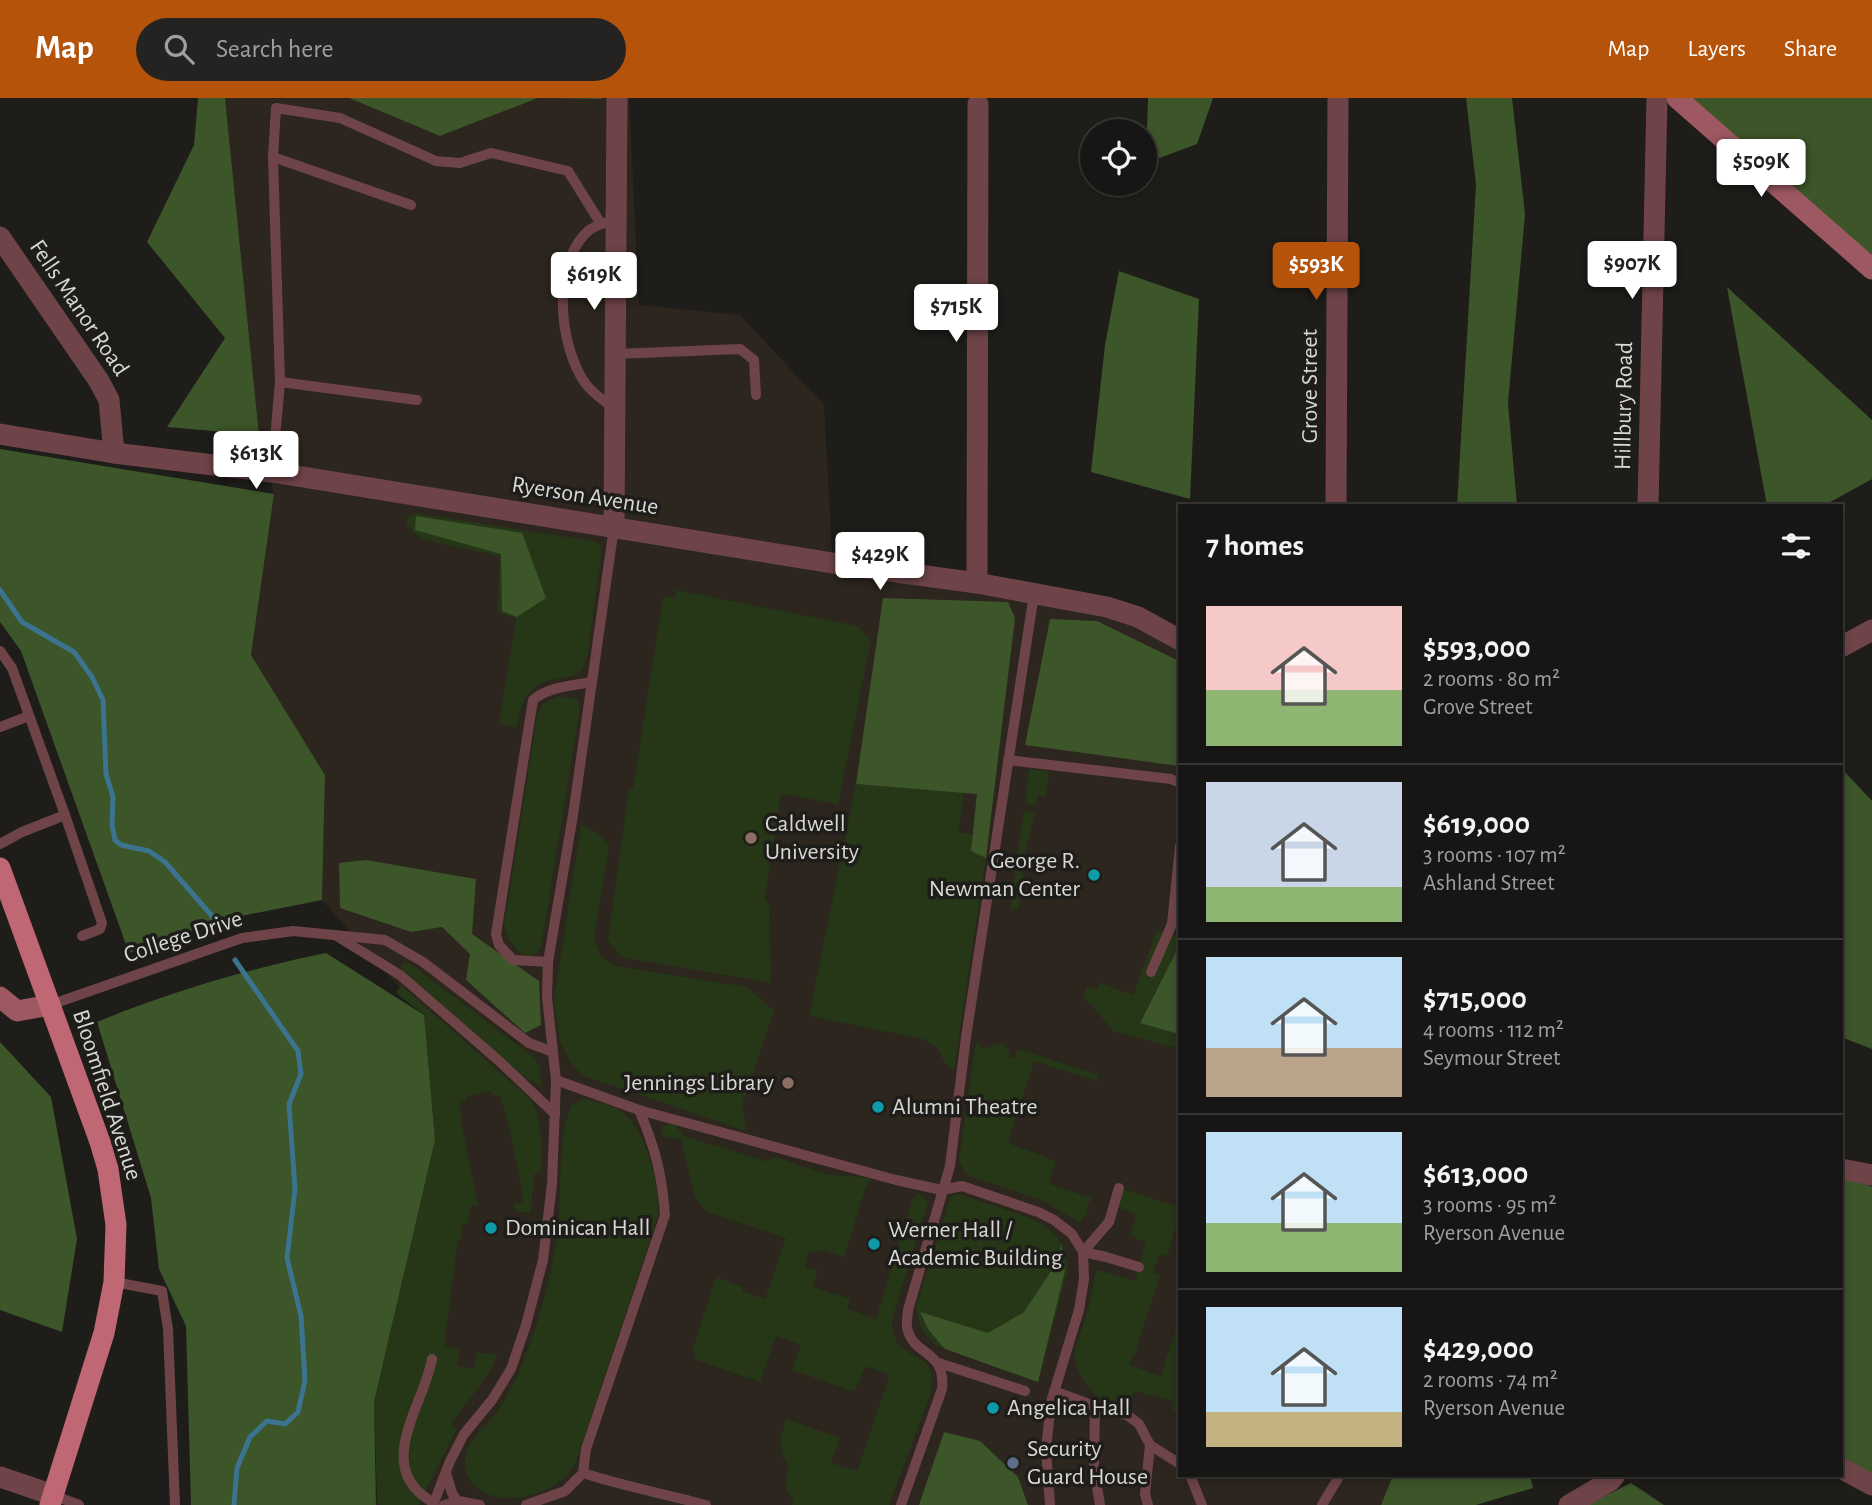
<!DOCTYPE html>
<html lang="en">
<head>
<meta charset="utf-8">
<style>
	:root { --surface:#171614; --page:#242322; --text:#f1f3f6; --muted:#9e9fa0; --line:#363534; --accent:#b45309 }
	body { margin:0; font-family:"Alegreya Sans",sans-serif; background:var(--page); color:var(--text); height:100vh; display:flex; flex-direction:column; font-size:26px; white-space:nowrap }
	* { box-sizing:border-box; margin:0 }
	p { font-size:23px; color:var(--muted) }
	.icon { flex:none; width:38px; height:38px; fill:none; stroke:currentColor; stroke-width:2; stroke-linecap:round; stroke-linejoin:round }
	.map { position:relative; flex:1; overflow:hidden }
	.sheet { position:absolute; left:1178px; top:406px; width:665px; height:973px; display:flex; flex-direction:column; background:var(--surface); border-radius:0px; box-shadow:0 4px 10px #0003,0 0 0 2px var(--line) }
	.sheet>* { flex:none }
	.fabs { position:absolute; left:1080px; top:21px; display:grid; gap:14px }
	.fabs a { display:grid; place-items:center; width:77px; height:77px; border-radius:50%; background:var(--surface); box-shadow:0 4px 10px #0003,0 0 0 2px var(--line); font-size:35px }
	.price { position:absolute; translate:-50% -60px; padding:0 16px; border-radius:7px; background:#fff; color:#222; font-size:23px; line-height:46px; filter:drop-shadow(0 2px 4px #0008) }
	.price::after { content:''; position:absolute; left:50%; top:42px; width:21px; height:16px; margin-left:-10px; background:inherit; clip-path:polygon(0 0,100% 0,50% 100%) }
	.price.current { background:var(--accent); color:#fff }
	ul { padding:0; list-style:none }
	li { display:flex; align-items:center; gap:21px; height:175px; padding:0 28px }
	li+li { border-top:2px solid var(--line) }
	li span { display:grid; place-items:center; flex:none; width:196px; height:140px; border-radius:0px; color:#555 }
	li>.icon { margin-inline-start:auto }
	span .icon { width:84px; height:84px; fill:#fffc; stroke-width:1 }
	li b { font-size:30px }
	h2 { display:flex; justify-content:space-between; align-items:center; height:84px; padding:0 28px; font-size:30px }
	header { display:flex; align-items:center; gap:42px; box-sizing:border-box; height:98px; padding:0 35px; background:var(--accent); color:#fff }
	header strong { font-size:33px }
	nav { display:flex; gap:38px; margin-inline-start:auto; font-size:24px }
	.search { width:490px; height:63px; background:var(--page); display:flex; align-items:center; gap:18px; box-sizing:border-box; padding:0 24px; border-radius:38px; color:var(--muted); font-size:26px }
	.map>svg:first-child { display:block }
	.built { fill:#2c261e }
	.green { fill:#253716 }
	.forest { fill:#3c5529 }
	.lines { fill:none; stroke-linecap:round; stroke-linejoin:round }
	.stream { stroke:#3c738f; stroke-width:5 }
	.lane { stroke:#6f4449; stroke-width:10 }
	.street { stroke:#6f4449; stroke-width:21 }
	.secondary { stroke:#9d5861; stroke-width:21 }
	.primary { stroke:#c06774; stroke-width:21 }
	.education-dot { fill:#8d6e63; stroke:#1f1d1a; stroke-width:2.5 }
	.culture-dot { fill:#0f9aa8; stroke:#1f1d1a; stroke-width:2.5 }
	.service-dot { fill:#5c6f8a; stroke:#1f1d1a; stroke-width:2.5 }
	.labels { text-anchor:middle; dominant-baseline:central; stroke-width:7; stroke-linejoin:round; paint-order:stroke }
	.street-label { font-size:24px; fill:#d8d7d5; stroke:#1f1d1a }
	.poi-label { font-size:24px; fill:#d8d7d5; stroke:#1f1d1a; text-anchor:start }
</style>
</head>
<body>
<header>
<strong>Map</strong>
<div class="search"><svg class="icon" aria-label="search" viewBox="0 0 24 24"><circle cx="10" cy="10" r="6"/><path d="M15 15l6 6"/></svg>Search here</div>
<nav><a>Map</a><a>Layers</a><a>Share</a></nav>
</header>
<div class="map">
<svg width="1872" height="1407" viewBox="0 0 1872 1407">
	<rect width="100%" height="100%" fill="#1f1d1a"/>
	<polygon class="built" points="225,0 349,0 440,38 538,0 629,1 639,207 740,217 824,307 833,473 1021,502 1133,525 1179,554 1180,1377 1393,1377 1381,1407 376,1407 424,917 322,802 325,677 251,557 274,396 259,337"/>
	<g class="green">
		<path d="M415,415l178,28 6,2 3,5 -14,105c-2,6 -3,12 -6,16 -5,7 -12,8 -20,9 -31,4 -41,18 -45,49l-18,-3 17,-105 -18,-7 1,-56 -79,-17 -14,-16 2,-6z"/>
		<polygon points="676,492 858,528 871,543 838,706 781,696 765,801 769,807 771,885 621,859 608,842 629,690 633,691 663,499 675,500"/>
		<path d="M558,598l19,3 3,9 -39,240c-14,22 -34,-7 -37,-22l33,-210 6,-12z"/>
		<polygon points="1029,671 1049,673 1046,698 1038,697 1036,707 1025,705"/>
		<polygon points="856,686 964,694 958,734 989,739 954,972 947,968 937,950 923,941 809,918"/>
		<polygon points="1024,713 1035,715 1025,754 1019,812 1010,810"/>
		<polygon points="581,728 597,734 609,748 594,840 601,858 616,868 747,889 774,913 742,1007 746,1033 584,978 573,968 560,944 554,902"/>
		<polygon points="1157,832 1179,840 1179,848 1140,924 1179,936 1179,951 1113,933 1093,908 1083,901 1087,888 1097,891 1100,885 1133,897"/>
		<polygon points="404,865 409,865 535,960 540,970 541,989 521,976 402,872 401,868"/>
		<path d="M401,887l129,114c15,21 10,49 11,74l-7,1 -3,39 -16,-2 -2,-7 10,-2 -1,-11 -13,-65 -9,-31h-8l-1,-4 -24,5v4l-7,2 2,24 16,79 -8,2 -2,17h-5l-3,16h-2l-14,106 16,3 -3,17 17,3 3,-17 20,3 -9,20 -37,48 6,6 -39,76h-37l-4,-2 -3,-101 61,-262 -11,-125 -28,-22z"/>
		<polygon points="976,943 981,949 988,950 995,945 1004,946 1009,953 1009,959 1015,961 1016,954 1021,952 1099,977 1097,983 1034,963 1008,1045 1056,1063 1049,1086 1092,1100 1086,1110 1089,1112 1080,1125 1044,1103 972,1079 965,1075 959,1062"/>
		<path d="M584,1001c12,3 26,5 36,12 27,18 40,75 38,105l-83,249c-19,27 -56,40 -88,29 -12,-6 -20,-13 -22,-28 -3,-26 23,-38 34,-57 27,-44 42,-93 53,-144 2,-12 5,-24 6,-36 4,-32 -1,-95 13,-122 3,-5 8,-6 13,-8z"/>
		<path d="M674,1026l10,12 85,26 4,-6 52,18 46,4 -5,9 -22,70 -20,-7 -15,3 -4,14 12,4 -4,16 37,12 -3,10 29,10 36,-118 6,-8 10,9 -36,118c0,51 53,21 37,78l-40,107h-97l1,-6 -7,-10 1,-19 2,-6c-13,-15 -8,-28 -3,-45l54,19 -9,25 26,8 33,-96 -25,-9 -10,26 -63,-22 9,-25 -25,-9 -16,46 -66,-23 2,-6 -4,-2 24,-74 27,10 -1,4 23,8 21,-61 -79,-26 -12,-14 -14,-59 -20,-3 2,-10z"/>
		<polygon points="1124,1091 1179,1109 1179,1118 1167,1158 1159,1156 1153,1174 1160,1177 1134,1259 1132,1259 1129,1267 1161,1278 1179,1220 1179,1320 1172,1311 1173,1303 1134,1293 1131,1306 1107,1305 1097,1300 1080,1278 1075,1262 1075,1252 1088,1212 1096,1173 1099,1172 1135,1183 1146,1144 1130,1138 1136,1116 1118,1110"/>
		<path d="M956,1096c17,4 32,10 48,15 34,12 60,19 64,59l-30,114 -103,-37c-11,-11 -18,-22 -19,-38l33,-105 2,-5z"/>
	</g>
	<g class="forest">
		<polygon points="198,0 225,0 259,337 167,329 225,240 147,144 194,47"/>
		<polygon points="349,0 602,0 602,1 538,0 440,38"/>
		<polygon points="1148,0 1213,0 1197,46 1146,65"/>
		<polygon points="1466,0 1512,0 1525,116 1508,305 1517,408 1457,408 1476,86"/>
		<polygon points="1682,0 1872,0 1872,166"/>
		<polygon points="1119,173 1199,201 1190,401 1091,374 1105,247"/>
		<polygon points="1727,189 1872,322 1872,381 1823,408 1767,408"/>
		<polygon points="0,351 274,396 251,557 325,677 322,802 226,821 129,855 21,553 0,524"/>
		<polygon points="416,418 522,435 546,500 517,519 502,513 501,456 415,432"/>
		<polygon points="883,500 1008,504 1015,520 986,760 971,753 977,696 856,686"/>
		<polygon points="1050,521 1097,523 1179,563 1179,668 1025,647"/>
		<polygon points="1843,672 1872,703 1872,951 1841,939 1841,744 1845,741 1841,733 1841,674"/>
		<polygon points="366,762 476,781 472,836 539,883 541,927 525,935 466,882 470,856 442,829 411,834 340,810 339,765"/>
		<polygon points="1179,848 1179,936 1140,925"/>
		<path d="M326,855l98,62 11,125 -61,262 2,103h-185l-5,-179 -27,-57 -8,-71 -54,-176c74,-31 151,-53 229,-69z"/>
		<polygon points="0,944 51,999 77,1141 62,1234 0,1212"/>
		<polygon points="1847,1077 1872,1089 1872,1376 1841,1358 1841,1078"/>
		<polygon points="1061,1146 1065,1172 1038,1284 945,1251 928,1231 920,1214 988,1235 1024,1214 1057,1164"/>
		<polygon points="944,1334 980,1343 1018,1379 1028,1407 919,1407"/>
		<polygon points="1393,1377 1530,1377 1533,1390 1476,1407 1381,1407"/>
		<polygon points="1631,1385 1664,1407 1587,1407"/>
	</g>
	<g class="lines">
		<g class="stream">
			<polyline points="0,492 22,524 74,554 92,579 103,602 106,676 113,699 112,727 115,742 121,747 149,753 165,764 219,826"/>
			<polyline points="234,1407 237,1370 250,1339 267,1323 285,1326 298,1314 305,1282 301,1218 287,1160 295,1091 289,1006 301,976 298,953 235,862"/>
		</g>
		<g class="lane">
			<polyline points="273,59 411,107"/>
			<path d="M607,124c-6,2 -14,5 -19,9 -37,34 -29,114 -3,152 7,10 20,18 28,25"/>
			<polyline points="615,256 740,251 754,262 756,297"/>
			<polyline points="280,284 417,302"/>
			<polyline points="272,374 280,284 273,59 276,10 340,20 436,63 460,65 491,55 568,73 601,126"/>
			<polyline points="0,553 12,570 65,717 22,734 0,746"/>
			<polyline points="0,629 29,618"/>
			<polyline points="1008,662 1171,681 1180,685"/>
			<polyline points="65,717 102,825 100,831 82,838"/>
			<polyline points="335,837 400,877 498,962 555,1016"/>
			<path d="M548,864l-35,-2 -14,-15 -3,-11 37,-234c17,-14 38,-14 59,-18"/>
			<polyline points="1151,874 1172,826 1180,748"/>
			<polyline points="50,907 242,840 293,833 385,842 423,864 529,945 553,954"/>
			<polyline points="639,1012 896,1082 942,1092 962,1088 1038,1114 1054,1122 1072,1136 1083,1154 1084,1181 1079,1212 1051,1304 1046,1351 1050,1407"/>
			<polyline points="1083,1154 1109,1124 1119,1090"/>
			<polyline points="1083,1154 1106,1159 1139,1169"/>
			<polyline points="114,1184 162,1193 168,1231 175,1407"/>
			<path d="M432,1261c-8,47 -61,109 2,144"/>
			<polyline points="939,1265 1025,1293"/>
			<polyline points="1054,1293 1105,1312 1127,1317 1139,1326 1150,1347 1180,1366"/>
			<polyline points="1095,1309 1094,1371 1100,1407"/>
			<polyline points="446,1375 452,1395 460,1407"/>
			<path d="M583,1375c40,13 82,21 123,32"/>
			<polyline points="1190,1377 1202,1407"/>
			<polyline points="53,1397 79,1407"/>
			<polyline points="433,1407 450,1363 464,1336 492,1302 511,1271 526,1227 543,1162 552,1086 556,982 547,899 548,864 573,717 614,429"/>
			<polyline points="444,1407 458,1403 480,1407"/>
			<path d="M526,1407l39,-14 18,-18 3,-24 79,-234c-3,-41 -10,-68 -26,-105l-83,-30"/>
			<path d="M901,1407l41,-116c4,-41 -30,-32 -35,-62 -1,-5 1,-12 1,-17l42,-144 16,-129 68,-443"/>
			<polyline points="1148,1407 1145,1396 1150,1347"/>
			<polyline points="1322,1407 1340,1377"/>
		</g>
		<g class="street">
			<polyline points="0,139 99,283 109,302 114,355"/>
			<polyline points="0,336 114,355 272,374 845,467 977,485 1107,509 1138,519 1180,542"/>
			<polyline points="1336,408 1338,0"/>
			<polyline points="1648,408 1657,0"/>
			<polyline points="614,429 617,0"/>
			<polyline points="977,485 978,6"/>
			<polyline points="1841,549 1872,532"/>
			<polyline points="1841,1071 1872,1077"/>
			<polyline points="1841,1370 1872,1387"/>
			<polyline points="0,1379 53,1397"/>
			<polyline points="1569,1407 1610,1383 1615,1377"/>
		</g>
		<g class="secondary">
			<polyline points="1677,0 1872,171"/>
			<polyline points="0,899 17,913 50,907"/>
		</g>
		<polyline class="primary" points="0,770 100,1044 108,1071 116,1127 114,1184 104,1235 50,1407"/>
	</g>
	<g class="education-dot">
		<circle cx="751" cy="740" r="7"/>
		<circle cx="788" cy="985" r="7"/>
	</g>
	<g class="culture-dot">
		<circle cx="1094" cy="777" r="7"/>
		<circle cx="878" cy="1009" r="7"/>
		<circle cx="491" cy="1130" r="7"/>
		<circle cx="874" cy="1146" r="7"/>
		<circle cx="993" cy="1310" r="7"/>
	</g>
	<circle class="service-dot" cx="1013" cy="1365" r="7"/>
	<g class="labels">
		<g class="street-label">
			<text transform="translate(79 210) rotate(56)">Fells Manor Road</text>
			<text transform="translate(1310 288) rotate(-90)">Grove Street</text>
			<text transform="translate(1624 308) rotate(-89)">Hillbury Road</text>
			<text transform="translate(585 398) rotate(9)">Ryerson Avenue</text>
			<text transform="translate(183 839) rotate(-18)">College Drive</text>
			<text transform="translate(107 997) rotate(72)">Bloomfield Avenue</text>
		</g>
		<g class="poi-label">
			<text x="765" y="726">Caldwell<tspan x="765" dy="28">University</tspan></text>
			<text x="1080" y="763" text-anchor="end">George R.<tspan x="1080" dy="28">Newman Center</tspan></text>
			<text x="774" y="985" text-anchor="end">Jennings Library</text>
			<text x="892" y="1009">Alumni Theatre</text>
			<text x="505" y="1130">Dominican Hall</text>
			<text x="888" y="1132">Werner Hall /<tspan x="888" dy="28">Academic Building</tspan></text>
			<text x="1007" y="1310">Angelica Hall</text>
			<text x="1027" y="1351">Security<tspan x="1027" dy="28">Guard House</tspan></text>
		</g>
	</g>
</svg>
<div class="fabs">
<a><svg class="icon" aria-label="locate" viewBox="0 0 24 24"><circle cx="12" cy="12" r="6"/><path d="M12 2v4M12 18v4M2 12h4M18 12h4"/></svg></a>
</div>
<b class="price" style="left:1761px;top:101px">$509K</b>
<b class="price" style="left:1632px;top:203px">$907K</b>
<b class="price current" style="left:1316px;top:204px">$593K</b>
<b class="price" style="left:594px;top:214px">$619K</b>
<b class="price" style="left:956px;top:246px">$715K</b>
<b class="price" style="left:256px;top:393px">$613K</b>
<b class="price" style="left:880px;top:494px">$429K</b>
<section class="sheet">
<h2>7 homes<svg class="icon" aria-label="filters" viewBox="0 0 24 24"><path d="M4 7h16M4 17h16"/><circle cx="9" cy="7" r="2"/><circle cx="15" cy="17" r="2"/></svg></h2>
<ul>
<li><span style="background:linear-gradient(#f6c9c9 60%,#8fb573 0)"><svg class="icon" aria-label="home" viewBox="0 0 24 24"><path d="M3 11l9-7 9 7M6 9v11h12V9"/></svg></span><div><b>$593,000</b><p>2 rooms · 80 m²</p><p>Grove Street</p></div></li>
<li><span style="background:linear-gradient(#c9d6e8 75%,#8fb573 0)"><svg class="icon" aria-label="home" viewBox="0 0 24 24"><path d="M3 11l9-7 9 7M6 9v11h12V9"/></svg></span><div><b>$619,000</b><p>3 rooms · 107 m²</p><p>Ashland Street</p></div></li>
<li><span style="background:linear-gradient(#bfe0f5 65%,#b9a48a 0)"><svg class="icon" aria-label="home" viewBox="0 0 24 24"><path d="M3 11l9-7 9 7M6 9v11h12V9"/></svg></span><div><b>$715,000</b><p>4 rooms · 112 m²</p><p>Seymour Street</p></div></li>
<li><span style="background:linear-gradient(#bfe0f5 65%,#8fb573 0)"><svg class="icon" aria-label="home" viewBox="0 0 24 24"><path d="M3 11l9-7 9 7M6 9v11h12V9"/></svg></span><div><b>$613,000</b><p>3 rooms · 95 m²</p><p>Ryerson Avenue</p></div></li>
<li><span style="background:linear-gradient(#bfe0f5 75%,#c2b280 0)"><svg class="icon" aria-label="home" viewBox="0 0 24 24"><path d="M3 11l9-7 9 7M6 9v11h12V9"/></svg></span><div><b>$429,000</b><p>2 rooms · 74 m²</p><p>Ryerson Avenue</p></div></li>
</ul>
</section>
</div>
</body>
</html>
